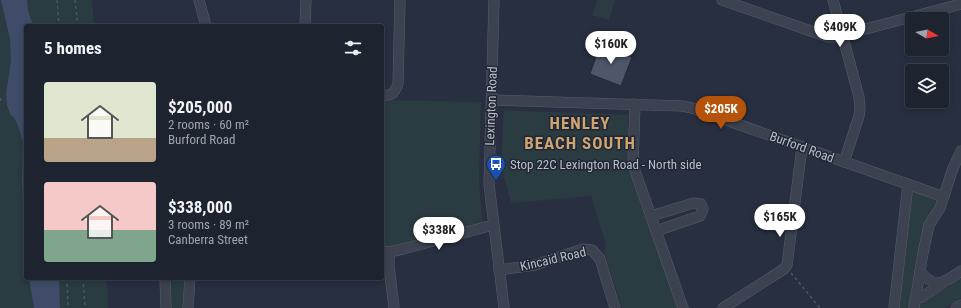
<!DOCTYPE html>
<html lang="en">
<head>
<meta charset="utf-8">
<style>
	:root { --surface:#1e2330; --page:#262b38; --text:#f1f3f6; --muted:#a1a4ab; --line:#3c404c; --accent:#b45309 }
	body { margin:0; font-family:"Roboto Condensed",sans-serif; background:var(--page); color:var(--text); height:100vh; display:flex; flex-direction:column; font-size:15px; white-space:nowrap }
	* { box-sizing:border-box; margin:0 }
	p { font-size:13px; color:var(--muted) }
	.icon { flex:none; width:22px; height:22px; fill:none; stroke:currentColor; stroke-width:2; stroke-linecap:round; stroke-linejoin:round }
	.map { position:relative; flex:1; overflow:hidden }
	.side { position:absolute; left:24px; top:24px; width:360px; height:256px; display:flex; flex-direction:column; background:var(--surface); border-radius:4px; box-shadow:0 2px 6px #0003,0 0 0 1px var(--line) }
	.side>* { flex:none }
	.needle { width:26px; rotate:99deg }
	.controls { position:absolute; left:905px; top:12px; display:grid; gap:8px }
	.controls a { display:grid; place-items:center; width:44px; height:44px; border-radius:4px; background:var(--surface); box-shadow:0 2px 6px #0003,0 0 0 1px var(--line); font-size:20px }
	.price { position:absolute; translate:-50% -34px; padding:0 9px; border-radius:14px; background:#fff; color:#222; font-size:13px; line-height:26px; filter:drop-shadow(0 1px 2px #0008) }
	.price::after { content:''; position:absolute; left:50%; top:24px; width:12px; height:9px; margin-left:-6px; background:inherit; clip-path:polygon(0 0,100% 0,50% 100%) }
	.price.current { background:var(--accent); color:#fff }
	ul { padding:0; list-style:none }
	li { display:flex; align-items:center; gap:12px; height:100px; padding:0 20px }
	li span { display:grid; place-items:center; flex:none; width:112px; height:80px; border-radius:4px; color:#555 }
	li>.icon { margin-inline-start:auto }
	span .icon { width:48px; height:48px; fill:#fffc; stroke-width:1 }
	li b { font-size:17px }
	h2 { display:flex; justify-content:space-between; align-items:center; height:48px; padding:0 20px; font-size:17px }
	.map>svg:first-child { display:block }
	.green { fill:#2a3b41 }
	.water { fill:#3f4b68 }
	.building { fill:#4e5669; stroke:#232937 }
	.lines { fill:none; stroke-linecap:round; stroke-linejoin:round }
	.minor-casing { stroke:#575d6a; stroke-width:11 }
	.path { stroke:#48585e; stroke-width:1.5; stroke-dasharray:3 3; stroke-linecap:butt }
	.minor { stroke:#3c4250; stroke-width:10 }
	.labels { text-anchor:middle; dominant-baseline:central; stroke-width:3; stroke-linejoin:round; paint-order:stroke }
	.street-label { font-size:13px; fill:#b9bdca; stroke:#212735 }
	.poi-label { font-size:13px; fill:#b9bdca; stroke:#212735; text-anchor:start }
	.district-label { font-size:17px; font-weight:bold; letter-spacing:1px; fill:#cfa46f; stroke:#212735 }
</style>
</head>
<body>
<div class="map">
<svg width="961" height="308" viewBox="0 0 961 308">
	<rect width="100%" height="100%" fill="#282f40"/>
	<g class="green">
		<polygon points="0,0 92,0 94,26 26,26 26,278 107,278 108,308 0,308"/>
		<polygon points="597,0 615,0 609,20 592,15"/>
		<polygon points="382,100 481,102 479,183 483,225 395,248 382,247"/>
		<polygon points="504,110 628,115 630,166 679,308 622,308 604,252 606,245 591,196 511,203 501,165"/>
		<polygon points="910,189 937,199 924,232 915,265 910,308 897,308"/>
		<polygon points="170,278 189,278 186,308 171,308"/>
		<polygon points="961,278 961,298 945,308 918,308 918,306"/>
	</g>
	<g class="water">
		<path d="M1,0h26c0,9 3,18 7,26h-8v229l-4,-72 1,-42 -5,-15 -3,-7 -5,-5 -3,-9 -1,-11 5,-34 -1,-21z"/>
		<polygon points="29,278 59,278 60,308 34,308"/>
	</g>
	<polygon class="building" points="600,45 632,57 621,86 590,74"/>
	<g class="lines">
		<g class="minor-casing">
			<g id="minor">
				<polyline points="199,0 206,26"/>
				<polyline points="494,0 489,184 504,308"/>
				<polyline points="722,0 828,37 835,37 961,4"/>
				<polyline points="833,0 859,97 860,109 859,116 844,162"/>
				<polyline points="305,26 306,0"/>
				<path d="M382,95c11,1 12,-2 16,-11l2,-84"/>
				<polyline points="492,100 682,106 692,108 944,197"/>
				<polyline points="635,104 633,165 683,308"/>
				<polyline points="651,216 694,203 701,204 703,209 700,216 656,231"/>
				<polyline points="382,251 389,252 403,249 493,225"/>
				<polyline points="389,252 389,266 394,308"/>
				<polyline points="499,270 535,265 583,249 592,250 600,259 615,308"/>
				<path d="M920,272c17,18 23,11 41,-1"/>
				<polyline points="165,278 166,308"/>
				<polyline points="915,299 922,297 944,282"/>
				<polyline points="188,308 190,278"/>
				<polyline points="723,308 784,269 787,265 802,147"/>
				<polyline points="894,308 908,184"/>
				<polyline points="914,308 923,253 929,225 940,208 953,168 961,151"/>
				<polyline points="956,308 961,305"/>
			</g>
		</g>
		<g class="path">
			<polyline points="57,0 59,26"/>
			<polyline points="75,0 78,26"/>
			<polyline points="94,26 100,24"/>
			<polyline points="0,98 1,102 0,104"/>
			<polyline points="791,273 820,308"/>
			<polyline points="67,278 68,308"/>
			<polyline points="83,278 85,308"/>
		</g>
		<use href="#minor" class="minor"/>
	</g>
	<defs>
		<g id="bus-pin" transform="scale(1)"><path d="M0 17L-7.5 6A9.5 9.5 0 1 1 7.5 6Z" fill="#1a4fb4" stroke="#212735"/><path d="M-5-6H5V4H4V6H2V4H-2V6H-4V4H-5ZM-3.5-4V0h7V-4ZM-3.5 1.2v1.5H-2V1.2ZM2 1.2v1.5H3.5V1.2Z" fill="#fff"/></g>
	</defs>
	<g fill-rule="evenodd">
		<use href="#bus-pin" x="496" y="164"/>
	</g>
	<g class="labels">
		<g class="street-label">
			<text transform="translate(491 106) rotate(-88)">Lexington Road</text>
			<text transform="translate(802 147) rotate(20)">Burford Road</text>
			<text transform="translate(553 259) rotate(-13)">Kincaid Road</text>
		</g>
		<g class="poi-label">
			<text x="510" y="164">Stop 22C Lexington Road - North side</text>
		</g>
		<g class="district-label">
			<text x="580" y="123">HENLEY<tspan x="580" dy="20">BEACH SOUTH</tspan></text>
		</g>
	</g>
</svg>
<div class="controls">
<a><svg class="needle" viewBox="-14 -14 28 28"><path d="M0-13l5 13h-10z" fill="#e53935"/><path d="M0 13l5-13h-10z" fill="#a1a4ab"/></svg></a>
<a><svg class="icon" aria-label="layers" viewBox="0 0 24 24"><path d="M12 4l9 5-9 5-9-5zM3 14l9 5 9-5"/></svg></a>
</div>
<b class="price" style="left:840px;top:48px">$409K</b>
<b class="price" style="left:611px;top:65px">$160K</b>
<b class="price current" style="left:721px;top:130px">$205K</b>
<b class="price" style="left:780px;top:238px">$165K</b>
<b class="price" style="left:439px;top:251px">$338K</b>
<section class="side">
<h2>5 homes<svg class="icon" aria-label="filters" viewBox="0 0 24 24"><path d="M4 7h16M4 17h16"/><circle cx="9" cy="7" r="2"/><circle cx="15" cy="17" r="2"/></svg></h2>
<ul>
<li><span style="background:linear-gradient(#dfe7d0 70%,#b9a48a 0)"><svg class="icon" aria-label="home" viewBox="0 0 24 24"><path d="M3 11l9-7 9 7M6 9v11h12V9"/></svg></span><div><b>$205,000</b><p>2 rooms · 60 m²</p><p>Burford Road</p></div></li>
<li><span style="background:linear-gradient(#f6c9c9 60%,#7fa58c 0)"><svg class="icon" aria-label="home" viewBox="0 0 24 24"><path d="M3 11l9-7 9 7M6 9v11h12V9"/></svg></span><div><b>$338,000</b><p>3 rooms · 89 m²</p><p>Canberra Street</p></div></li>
</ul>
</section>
</div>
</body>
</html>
